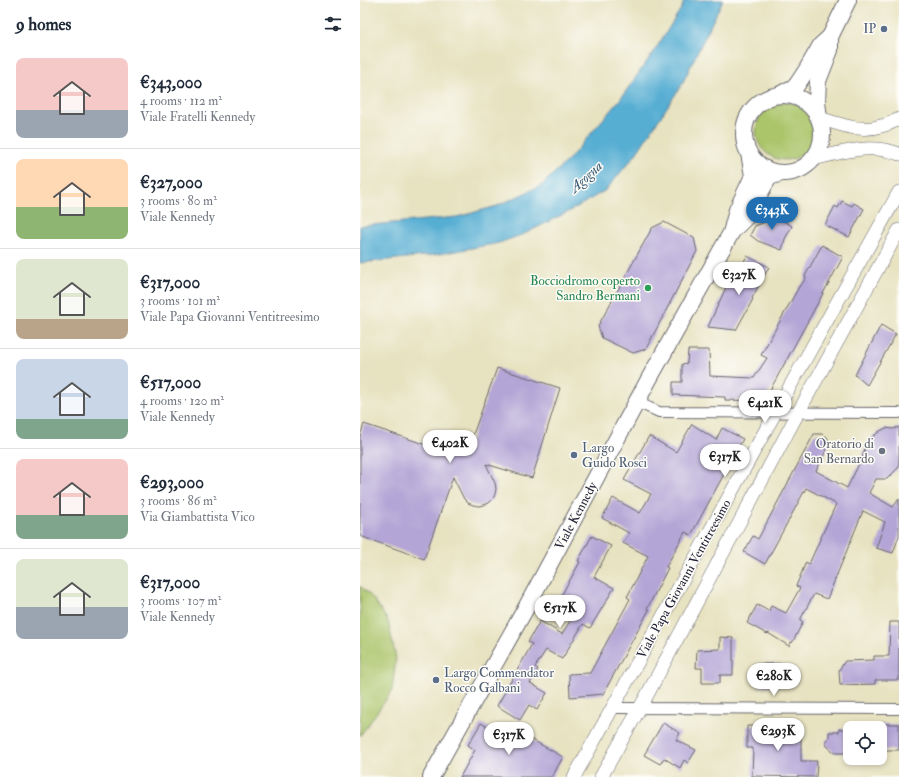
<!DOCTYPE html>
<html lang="en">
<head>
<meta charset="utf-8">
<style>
	:root { --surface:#fff; --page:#f6f6f7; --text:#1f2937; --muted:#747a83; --line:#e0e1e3; --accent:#1f6fb2 }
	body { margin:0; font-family:"IM FELL Double Pica",serif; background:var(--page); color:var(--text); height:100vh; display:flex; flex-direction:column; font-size:15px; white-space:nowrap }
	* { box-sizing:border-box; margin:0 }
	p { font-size:13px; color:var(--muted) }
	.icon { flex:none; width:22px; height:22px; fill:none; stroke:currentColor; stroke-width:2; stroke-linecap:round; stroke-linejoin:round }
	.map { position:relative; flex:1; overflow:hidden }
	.panel { display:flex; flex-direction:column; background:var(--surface); width:360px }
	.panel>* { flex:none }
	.buttons { position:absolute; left:483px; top:721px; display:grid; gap:8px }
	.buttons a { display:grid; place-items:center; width:44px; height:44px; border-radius:8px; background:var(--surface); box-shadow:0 2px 6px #0003; font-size:20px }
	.price { position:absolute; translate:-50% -34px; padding:0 9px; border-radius:14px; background:#fff; color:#222; font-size:13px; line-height:26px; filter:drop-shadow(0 1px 2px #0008) }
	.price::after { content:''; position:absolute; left:50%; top:24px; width:12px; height:9px; margin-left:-6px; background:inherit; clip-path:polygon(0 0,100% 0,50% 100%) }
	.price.current { background:var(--accent); color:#fff }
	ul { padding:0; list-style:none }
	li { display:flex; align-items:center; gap:12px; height:100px; padding:0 16px }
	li+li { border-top:1px solid var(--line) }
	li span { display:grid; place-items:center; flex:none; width:112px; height:80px; border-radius:8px; color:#555 }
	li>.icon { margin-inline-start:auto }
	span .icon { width:48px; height:48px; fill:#fffc; stroke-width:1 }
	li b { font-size:17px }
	h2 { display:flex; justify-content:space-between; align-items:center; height:48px; padding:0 16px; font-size:17px }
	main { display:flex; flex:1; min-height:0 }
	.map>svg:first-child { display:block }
	.green { fill:#abc56b; stroke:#667453 }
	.water { fill:#56aed3; stroke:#3c6887 }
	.building { fill:#b3a5d6 }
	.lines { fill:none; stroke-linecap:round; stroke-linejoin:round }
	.minor-casing { stroke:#67656a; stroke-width:12 }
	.tertiary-casing { stroke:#67656a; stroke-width:14 }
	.primary-casing { stroke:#67656a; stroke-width:18 }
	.minor { stroke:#fff; stroke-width:10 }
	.tertiary { stroke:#fff; stroke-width:13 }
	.primary { stroke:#fff; stroke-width:16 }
	.service-dot { fill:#5c6f8a; stroke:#fdfcf7; stroke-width:1.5 }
	.leisure-dot { fill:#2e9e5b; stroke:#fdfcf7; stroke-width:1.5 }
	.worship-dot { fill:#6b7280; stroke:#fdfcf7; stroke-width:1.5 }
	.labels { text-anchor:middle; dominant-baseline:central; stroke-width:3; stroke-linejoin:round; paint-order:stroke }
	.service-label { font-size:13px; fill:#4e5e75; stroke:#fdfcf7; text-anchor:start }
	.leisure-label { font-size:13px; fill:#27864d; stroke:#fdfcf7; text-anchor:end }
	.worship-label { font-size:13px; fill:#5b616d; stroke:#fdfcf7; text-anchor:end }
	.street-label { font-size:13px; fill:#22223b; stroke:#fdfcf7 }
	.water-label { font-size:14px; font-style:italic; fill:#375a78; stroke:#fdfcf7 }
</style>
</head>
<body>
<main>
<section class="panel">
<h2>9 homes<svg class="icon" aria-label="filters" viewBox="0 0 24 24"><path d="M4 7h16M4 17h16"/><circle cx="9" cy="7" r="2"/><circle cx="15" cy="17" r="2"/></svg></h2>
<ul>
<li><span style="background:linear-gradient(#f6c9c9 65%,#9aa5b1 0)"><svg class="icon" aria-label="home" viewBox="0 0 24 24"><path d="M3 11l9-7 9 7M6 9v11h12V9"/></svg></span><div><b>€343,000</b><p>4 rooms · 112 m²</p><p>Viale Fratelli Kennedy</p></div></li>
<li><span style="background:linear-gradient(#ffd9b3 60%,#8fb573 0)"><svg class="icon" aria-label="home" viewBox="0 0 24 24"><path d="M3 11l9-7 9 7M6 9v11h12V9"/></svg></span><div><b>€327,000</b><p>3 rooms · 80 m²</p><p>Viale Kennedy</p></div></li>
<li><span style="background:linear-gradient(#dfe7d0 75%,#b9a48a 0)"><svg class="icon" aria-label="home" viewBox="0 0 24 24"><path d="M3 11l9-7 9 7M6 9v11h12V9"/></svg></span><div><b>€317,000</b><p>3 rooms · 101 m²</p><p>Viale Papa Giovanni Ventitreesimo</p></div></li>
<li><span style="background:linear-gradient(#c9d6e8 75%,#7fa58c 0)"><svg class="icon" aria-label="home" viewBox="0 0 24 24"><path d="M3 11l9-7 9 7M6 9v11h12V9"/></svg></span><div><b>€517,000</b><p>4 rooms · 120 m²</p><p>Viale Kennedy</p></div></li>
<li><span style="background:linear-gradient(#f6c9c9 70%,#7fa58c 0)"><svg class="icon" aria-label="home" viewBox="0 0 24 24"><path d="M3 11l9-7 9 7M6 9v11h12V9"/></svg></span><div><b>€293,000</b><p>3 rooms · 86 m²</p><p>Via Giambattista Vico</p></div></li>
<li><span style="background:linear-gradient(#dfe7d0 60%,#9aa5b1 0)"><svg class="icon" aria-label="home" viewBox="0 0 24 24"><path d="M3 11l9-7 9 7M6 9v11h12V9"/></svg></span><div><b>€317,000</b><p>3 rooms · 107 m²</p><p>Viale Kennedy</p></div></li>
</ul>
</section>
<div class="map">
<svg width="539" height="777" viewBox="0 0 539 777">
	<rect width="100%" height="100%" fill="#fdfcf7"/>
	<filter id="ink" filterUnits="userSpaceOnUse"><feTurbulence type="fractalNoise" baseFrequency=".025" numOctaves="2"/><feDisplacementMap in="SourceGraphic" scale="8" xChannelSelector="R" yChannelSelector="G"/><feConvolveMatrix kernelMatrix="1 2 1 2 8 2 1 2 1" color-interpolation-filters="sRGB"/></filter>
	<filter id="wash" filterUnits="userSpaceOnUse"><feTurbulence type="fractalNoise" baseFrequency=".012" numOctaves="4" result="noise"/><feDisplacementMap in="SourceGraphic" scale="16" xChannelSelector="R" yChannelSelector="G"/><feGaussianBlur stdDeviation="0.9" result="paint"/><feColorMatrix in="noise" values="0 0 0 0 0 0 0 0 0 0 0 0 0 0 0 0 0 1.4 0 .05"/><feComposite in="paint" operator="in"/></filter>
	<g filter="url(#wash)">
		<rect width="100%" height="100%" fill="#e7e2c0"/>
		<g class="green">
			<circle cx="425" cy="131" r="29"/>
			<polygon points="0,586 12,597 28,621 36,658 32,691 0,736"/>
		</g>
		<polygon class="water" points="324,0 363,0 321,86 276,154 246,190 210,211 164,234 139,243 74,255 0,263 0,226 97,217 137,206 182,185 210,158 261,98 295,50 322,7"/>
		<g id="blocks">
			<g class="building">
				<polygon points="482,201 492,206 494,203 504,209 489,237 465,225 475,206 478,208"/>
				<polygon points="404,210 432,226 425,239 422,250 398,241 390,235 395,226 405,222"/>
				<polygon points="304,222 334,238 337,251 286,349 273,353 242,338 238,326 292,228"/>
				<polygon points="462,245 483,257 404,401 365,400 365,397 313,395 313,382 322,382 322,364 327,363 328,350 349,350 350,376 394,378 407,358 401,355 440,285 441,285 446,278 445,276"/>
				<polygon points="387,256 409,267 392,298 393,299 376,330 348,327 367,285 370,287"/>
				<polygon points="521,325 536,334 507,385 495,375"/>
				<polygon points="137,368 200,388 172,478 126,464 135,483 136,489 135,494 133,499 129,503 124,505 119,506 113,505 108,503 104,499 93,477 64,559 0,536 0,436 4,424 91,453 98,438 110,443"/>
				<polygon points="332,424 356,440 362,428 383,439 331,535 325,532 306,567 308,568 287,609 289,610 243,694 210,697 209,674 230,673 270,599 267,597 288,556 263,543 269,533 242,518 253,498 280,513 291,494 264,480 289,436 316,452"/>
				<polygon points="539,427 539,467 527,479 516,479 509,493 533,507 539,499 539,536 533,553 516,548 525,522 503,511 467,599 454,594 440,620 443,622 432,643 431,642 429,646 408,633 407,634 387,623 397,605 409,611 411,606 426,613 440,588 436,586 446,562 449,564 476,504 446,488 405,564 384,552 393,536 398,539 454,434 462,434 467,437 470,443 456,471 487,488 502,458 506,445 512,437 520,431 526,428 533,429"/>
				<polygon points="232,536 251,546 234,577 254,588 230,628 223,624 202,659 186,650 175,667 178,669 170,683 187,693 177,710 169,705 160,720 137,706 172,644 168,642 180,621 202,634 215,613 197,603 220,562 218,561"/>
				<polygon points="530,622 539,622 539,680 515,680 515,684 480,685 479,670 485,661 514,660 514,656 529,656"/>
				<polygon points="360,637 373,638 373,675 360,675 360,683 342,683 342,668 336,668 337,650 360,649"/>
				<polygon points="396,664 421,664 421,686 399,686 399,679 396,678"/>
				<polygon points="121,723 149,740 157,727 170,736 169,738 203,757 192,777 100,777 115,750 108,745"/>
				<polygon points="303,723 320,733 316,740 336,750 328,763 324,760 320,768 304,758 300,764 284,755"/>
				<rect x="520" y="724" width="19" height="26"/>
				<polygon points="387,726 441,727 441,761 457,761 456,777 392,776 393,748 387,748"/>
				<polygon points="479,729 490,729 490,753 475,753 466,745 466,740 469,738 469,732 479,732"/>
			</g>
		</g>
	</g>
	<g filter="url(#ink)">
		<use href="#blocks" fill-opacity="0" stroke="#67656a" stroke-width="1"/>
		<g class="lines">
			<g class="minor-casing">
				<g id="minor">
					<polyline points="277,402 299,412 539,413"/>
					<polyline points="253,708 539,709"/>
				</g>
			</g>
			<g class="tertiary-casing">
				<g id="tertiary">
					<path d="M459,118c21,6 41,15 62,8 7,-1 12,-4 18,-7"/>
					<path d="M454,159c28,-7 57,-16 85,-5"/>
					<polyline points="214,777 259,696 415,413 539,192"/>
					<polyline points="241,777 286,697 438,413 539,230"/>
				</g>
			</g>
			<g class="primary-casing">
				<g id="primary">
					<circle cx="423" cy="134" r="39"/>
					<polyline points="419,95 436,86 446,71 461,45 470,37"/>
					<polyline points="459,118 457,102 458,81 470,50 470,37 488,0"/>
					<polyline points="373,230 387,216 409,177 422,173"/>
					<polyline points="71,777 167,606 289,379 371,233 377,210 393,176 389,153"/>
				</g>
			</g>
			<use href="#minor" class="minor"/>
			<use href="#tertiary" class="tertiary"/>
			<use href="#primary" class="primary"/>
		</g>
	</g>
	<g class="service-dot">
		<circle cx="524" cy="29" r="4"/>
		<circle cx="214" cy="455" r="4"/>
		<circle cx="76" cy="680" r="4"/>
	</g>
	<circle class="leisure-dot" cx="288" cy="288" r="4"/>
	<circle class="worship-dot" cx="522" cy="451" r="4"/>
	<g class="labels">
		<g class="service-label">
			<text x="516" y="29" text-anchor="end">IP</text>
			<text x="222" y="448">Largo<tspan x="222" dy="15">Guido Rosci</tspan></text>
			<text x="84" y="673">Largo Commendator<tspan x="84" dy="15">Rocco Galbani</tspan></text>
		</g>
		<g class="leisure-label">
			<text x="280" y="281">Bocciodromo coperto<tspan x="280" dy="15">Sandro Bermani</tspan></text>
		</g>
		<g class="worship-label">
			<text x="514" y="444">Oratorio di<tspan x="514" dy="15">San Bernardo</tspan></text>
		</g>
		<g class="street-label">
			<text transform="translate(216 516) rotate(-62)">Viale Kennedy</text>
			<text transform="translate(324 579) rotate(-61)">Viale Papa Giovanni Ventitreesimo</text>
		</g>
		<g class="water-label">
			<text transform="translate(226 177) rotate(-43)">Agogna</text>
		</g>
	</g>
</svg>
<div class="buttons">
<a><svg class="icon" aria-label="locate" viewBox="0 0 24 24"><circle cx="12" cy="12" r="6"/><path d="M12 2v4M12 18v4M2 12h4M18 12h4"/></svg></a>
</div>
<b class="price current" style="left:412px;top:231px">€343K</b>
<b class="price" style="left:379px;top:296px">€327K</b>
<b class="price" style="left:405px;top:424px">€421K</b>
<b class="price" style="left:90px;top:464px">€402K</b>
<b class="price" style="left:365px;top:478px">€317K</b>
<b class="price" style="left:200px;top:629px">€517K</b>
<b class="price" style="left:414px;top:697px">€280K</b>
<b class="price" style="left:418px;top:752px">€293K</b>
<b class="price" style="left:149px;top:756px">€317K</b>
</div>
</main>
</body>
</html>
